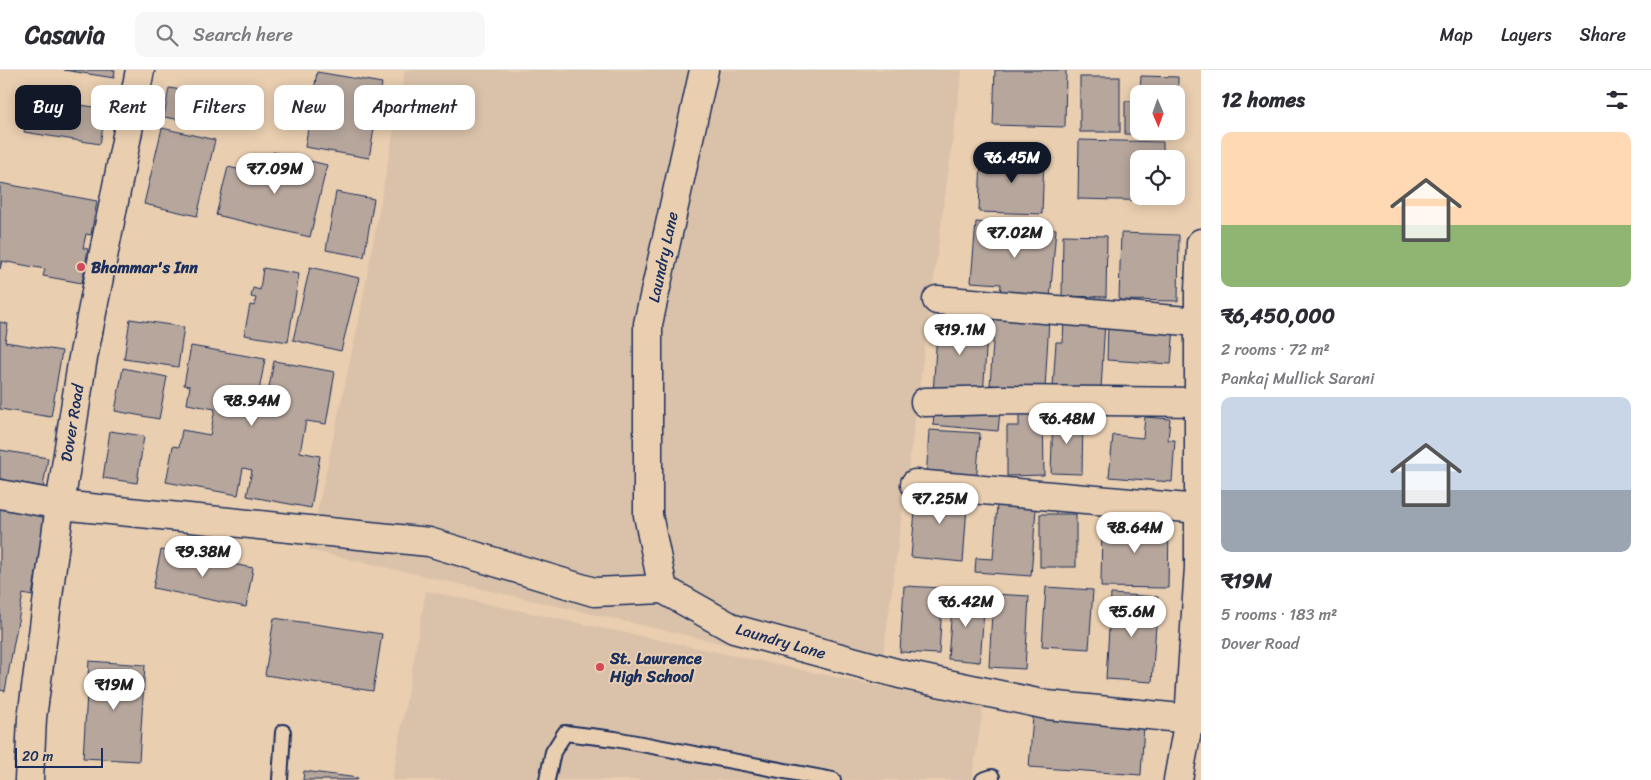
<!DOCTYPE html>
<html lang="en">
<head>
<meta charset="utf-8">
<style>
	:root { --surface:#fff; --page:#f7f7f7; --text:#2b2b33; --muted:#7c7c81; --line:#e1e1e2; --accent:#111827 }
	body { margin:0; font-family:Sriracha,sans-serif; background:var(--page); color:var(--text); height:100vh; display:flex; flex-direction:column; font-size:19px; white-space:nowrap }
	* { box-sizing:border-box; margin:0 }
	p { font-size:16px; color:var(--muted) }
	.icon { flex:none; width:28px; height:28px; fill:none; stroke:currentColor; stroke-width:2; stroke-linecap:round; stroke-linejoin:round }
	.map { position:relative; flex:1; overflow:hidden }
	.details { display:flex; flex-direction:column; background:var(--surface); width:450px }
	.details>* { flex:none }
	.banner { position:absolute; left:15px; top:15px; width:475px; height:45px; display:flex; gap:10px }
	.needle { width:32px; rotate:178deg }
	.tools { position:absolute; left:1130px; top:15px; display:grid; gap:10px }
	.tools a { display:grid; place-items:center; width:55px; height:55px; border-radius:10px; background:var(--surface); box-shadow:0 2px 12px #0003; font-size:25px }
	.scale { position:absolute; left:15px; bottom:12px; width:88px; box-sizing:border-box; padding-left:5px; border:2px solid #1b2f5e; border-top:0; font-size:14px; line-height:18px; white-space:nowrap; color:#1b2f5e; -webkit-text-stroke:4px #e9ceb0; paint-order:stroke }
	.price { position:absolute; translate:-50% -42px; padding:0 11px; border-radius:18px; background:#fff; color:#222; font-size:16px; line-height:32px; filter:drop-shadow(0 1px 2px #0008) }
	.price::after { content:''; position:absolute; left:50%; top:30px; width:15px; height:11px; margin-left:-8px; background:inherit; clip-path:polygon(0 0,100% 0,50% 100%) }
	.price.active { background:var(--accent); color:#fff }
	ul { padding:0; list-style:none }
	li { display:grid; align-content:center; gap:10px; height:265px; padding:0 20px }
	li span { display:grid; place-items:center; height:155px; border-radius:10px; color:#555 }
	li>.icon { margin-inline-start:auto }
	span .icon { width:90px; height:90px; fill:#fffc; stroke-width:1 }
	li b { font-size:21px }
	h2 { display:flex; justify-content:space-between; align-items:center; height:60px; padding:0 20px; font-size:21px }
	.tag { padding:0 18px; border-radius:10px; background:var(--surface); box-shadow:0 2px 12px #0003; font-size:18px; line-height:45px }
	.tag.active { background:var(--accent); color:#fff }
	header { display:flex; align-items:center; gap:30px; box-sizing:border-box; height:70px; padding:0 25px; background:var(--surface); border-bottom:1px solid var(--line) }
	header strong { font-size:24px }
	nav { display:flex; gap:28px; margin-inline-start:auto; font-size:18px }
	.search { width:350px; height:45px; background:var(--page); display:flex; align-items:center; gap:12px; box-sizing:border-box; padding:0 18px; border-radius:10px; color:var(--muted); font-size:19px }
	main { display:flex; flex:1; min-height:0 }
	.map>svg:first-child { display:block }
	.built { fill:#dac2aa }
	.building { fill:#b6a69c; stroke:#1b2f5e }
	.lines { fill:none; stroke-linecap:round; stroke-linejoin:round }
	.lane-casing { stroke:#1b2f5e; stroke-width:18 }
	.street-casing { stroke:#1b2f5e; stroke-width:31 }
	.lane { stroke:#e9ceb0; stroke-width:14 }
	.street { stroke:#e9ceb0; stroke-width:28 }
	.poi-dot { fill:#d1495b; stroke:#e9ceb0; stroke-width:2 }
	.labels { text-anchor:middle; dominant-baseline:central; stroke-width:4; stroke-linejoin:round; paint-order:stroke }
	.street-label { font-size:16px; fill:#1b2f5e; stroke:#e9ceb0 }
	.poi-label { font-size:16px; font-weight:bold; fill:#1b2f5e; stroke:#e9ceb0; text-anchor:start }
</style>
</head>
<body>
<header>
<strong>Casavia</strong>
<div class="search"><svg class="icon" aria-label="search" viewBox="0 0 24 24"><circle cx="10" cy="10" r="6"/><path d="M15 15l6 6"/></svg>Search here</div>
<nav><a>Map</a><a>Layers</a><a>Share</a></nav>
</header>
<main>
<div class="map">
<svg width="1201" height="710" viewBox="0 0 1201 710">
	<rect width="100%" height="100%" fill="#e9ceb0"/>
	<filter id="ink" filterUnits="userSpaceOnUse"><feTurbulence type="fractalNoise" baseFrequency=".02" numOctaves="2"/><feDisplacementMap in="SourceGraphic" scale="10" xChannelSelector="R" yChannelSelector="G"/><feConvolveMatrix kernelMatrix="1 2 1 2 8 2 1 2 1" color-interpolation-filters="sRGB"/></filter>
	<g filter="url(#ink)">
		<g class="built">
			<polygon points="405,0 962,0 880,609 309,480 359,249"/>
			<polygon points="426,521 983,638 972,710 392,710"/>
		</g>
		<g class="building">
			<polygon points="64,0 115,0 114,8"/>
			<polygon points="995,0 1066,0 1065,57 993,55"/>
			<polygon points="317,2 382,13 369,88 305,77"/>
			<polygon points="1141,6 1178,7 1177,65 1125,64 1125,31 1139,31 1139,61 1176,61 1176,24 1140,24"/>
			<rect x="1080" y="7" width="40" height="55"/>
			<polygon points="169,18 225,27 220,56 164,47"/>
			<polygon points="30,27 106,39 100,74 24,62"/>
			<polygon points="162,58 215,70 197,146 144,134"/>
			<polygon points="1079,70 1163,72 1163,89 1139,89 1139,126 1162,126 1162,131 1078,129"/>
			<polygon points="273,82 327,95 310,167 216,145 228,97 268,106"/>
			<polygon points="981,84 1044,86 1042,144 979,142"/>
			<polygon points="0,113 97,131 91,165 86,164 83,178 88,179 82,213 43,206 45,199 2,191 0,199"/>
			<polygon points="336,122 374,129 364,187 326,180"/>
			<polygon points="976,152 1056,159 1050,229 1000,225 1001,214 971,212"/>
			<polygon points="1121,163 1179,165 1178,231 1119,230"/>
			<polygon points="1063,165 1107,166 1106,227 1062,226"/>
			<polygon points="310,197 359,208 341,281 293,270"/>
			<polygon points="263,198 299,204 288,272 244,265 250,235 254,236 256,228 251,227 253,218 260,220"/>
			<polygon points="938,246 988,249 983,327 933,324"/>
			<polygon points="995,246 1049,250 1045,318 990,315"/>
			<polygon points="1064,248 1105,251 1101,319 1053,317 1056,272 1063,272"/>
			<polygon points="130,249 184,257 178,297 124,289"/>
			<polygon points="0,252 8,254 5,272 62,281 51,347 0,339"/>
			<polygon points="1108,253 1174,257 1171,294 1107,290"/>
			<polygon points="191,276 265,289 256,337 265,338 274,291 335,302 326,354 306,351 300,382 320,386 311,438 247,426 252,400 243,398 238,425 166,412 173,376 179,377 182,360 210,365 215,339 187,334 190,316 184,315"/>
			<polygon points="123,298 167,307 159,349 115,341"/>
			<polygon points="935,335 1000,341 998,361 933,355"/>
			<polygon points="1019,337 1043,337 1044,405 1007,406 1007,356 1019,356"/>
			<polygon points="1053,346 1083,346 1082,404 1051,403"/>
			<polygon points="1145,347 1170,349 1168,370 1175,370 1172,412 1109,407 1113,365 1143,368"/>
			<polygon points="929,360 980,363 976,414 926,411"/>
			<polygon points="110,361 144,366 137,413 103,408"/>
			<polygon points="0,380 48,388 43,417 0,409"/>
			<polygon points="917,418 968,422 963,492 911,487"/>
			<polygon points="997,435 1036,438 1031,506 975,502 976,488 993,489"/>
			<polygon points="0,436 46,444 32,526 23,524 5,621 0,620"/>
			<rect x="1040" y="444" width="36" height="53"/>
			<polygon points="1102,450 1169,451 1168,518 1101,517"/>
			<polygon points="161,480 253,498 246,537 153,518"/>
			<polygon points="904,516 943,518 939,584 900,582"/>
			<polygon points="1046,517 1093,520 1089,579 1042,576"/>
			<polygon points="953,524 985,527 980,592 948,589"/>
			<polygon points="993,524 1029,526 1025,599 989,597"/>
			<polygon points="1111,524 1158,527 1152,612 1106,609"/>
			<polygon points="274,548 382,564 373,621 265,605"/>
			<polygon points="89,591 145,595 139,691 83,688"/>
			<polygon points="1033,646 1144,654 1141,705 1029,697"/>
			<polygon points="304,701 358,708 357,710 303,710"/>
		</g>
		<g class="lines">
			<g class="lane-casing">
				<g id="lane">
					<polyline points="280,710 283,662"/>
					<polyline points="547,710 553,682 565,663 615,669 833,710"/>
					<polyline points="983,710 992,707"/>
				</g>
			</g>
			<g class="street-casing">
				<g id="street">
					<polyline points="704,0 648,254 648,445 663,519 734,559 900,604 1047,635 1201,650"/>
					<polyline points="937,230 1199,252"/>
					<polyline points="925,332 1000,330 1199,332"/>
					<polyline points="915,414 1199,439"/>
					<polyline points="0,424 60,435 429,472 594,522 663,519"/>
					<polyline points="29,710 32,648 60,435 82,293 140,0"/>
					<polyline points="1178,710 1189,649 1199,497 1199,221 1201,173"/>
				</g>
			</g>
			<use href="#lane" class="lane"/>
			<use href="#street" class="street"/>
		</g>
	</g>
	<g class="poi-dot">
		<circle cx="81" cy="197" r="5"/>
		<circle cx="600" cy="597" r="5"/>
	</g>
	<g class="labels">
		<g class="street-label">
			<text transform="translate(663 187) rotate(-78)">Laundry Lane</text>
			<text transform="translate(72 353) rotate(-81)">Dover Road</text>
			<text transform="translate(781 571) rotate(16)">Laundry Lane</text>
		</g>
		<g class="poi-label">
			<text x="91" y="197">Bhammar's Inn</text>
			<text x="610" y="588">St. Lawrence<tspan x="610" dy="18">High School</tspan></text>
		</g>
	</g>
</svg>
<div class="tools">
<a><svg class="needle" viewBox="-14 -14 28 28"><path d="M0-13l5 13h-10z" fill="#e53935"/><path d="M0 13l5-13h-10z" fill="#7c7c81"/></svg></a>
<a><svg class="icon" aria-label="locate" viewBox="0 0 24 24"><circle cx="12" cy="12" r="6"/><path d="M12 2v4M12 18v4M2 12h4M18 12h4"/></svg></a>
</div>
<div class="scale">20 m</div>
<b class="price active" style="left:1012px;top:114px">₹6.45M</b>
<b class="price" style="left:275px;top:125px">₹7.09M</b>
<b class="price" style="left:1015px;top:189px">₹7.02M</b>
<b class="price" style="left:960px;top:286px">₹19.1M</b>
<b class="price" style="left:252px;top:357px">₹8.94M</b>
<b class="price" style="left:1067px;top:375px">₹6.48M</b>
<b class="price" style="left:940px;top:455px">₹7.25M</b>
<b class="price" style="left:1135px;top:484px">₹8.64M</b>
<b class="price" style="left:203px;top:508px">₹9.38M</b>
<b class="price" style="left:966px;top:558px">₹6.42M</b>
<b class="price" style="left:1132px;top:568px">₹5.6M</b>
<b class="price" style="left:114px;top:641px">₹19M</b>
<div class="banner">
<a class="tag active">Buy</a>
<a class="tag">Rent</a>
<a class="tag">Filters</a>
<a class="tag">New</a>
<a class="tag">Apartment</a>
</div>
</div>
<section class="details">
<h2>12 homes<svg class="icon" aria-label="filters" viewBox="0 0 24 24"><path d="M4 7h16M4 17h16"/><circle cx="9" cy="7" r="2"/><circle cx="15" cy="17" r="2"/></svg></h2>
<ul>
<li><span style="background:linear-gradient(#ffd9b3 60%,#8fb573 0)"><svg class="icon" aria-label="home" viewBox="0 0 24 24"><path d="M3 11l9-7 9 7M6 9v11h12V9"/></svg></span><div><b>₹6,450,000</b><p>2 rooms · 72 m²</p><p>Pankaj Mullick Sarani</p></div></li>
<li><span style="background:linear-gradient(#c9d6e8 60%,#9aa5b1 0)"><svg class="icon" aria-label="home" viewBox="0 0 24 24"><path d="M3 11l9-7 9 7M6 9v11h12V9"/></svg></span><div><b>₹19M</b><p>5 rooms · 183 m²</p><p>Dover Road</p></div></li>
</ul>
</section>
</main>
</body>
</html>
